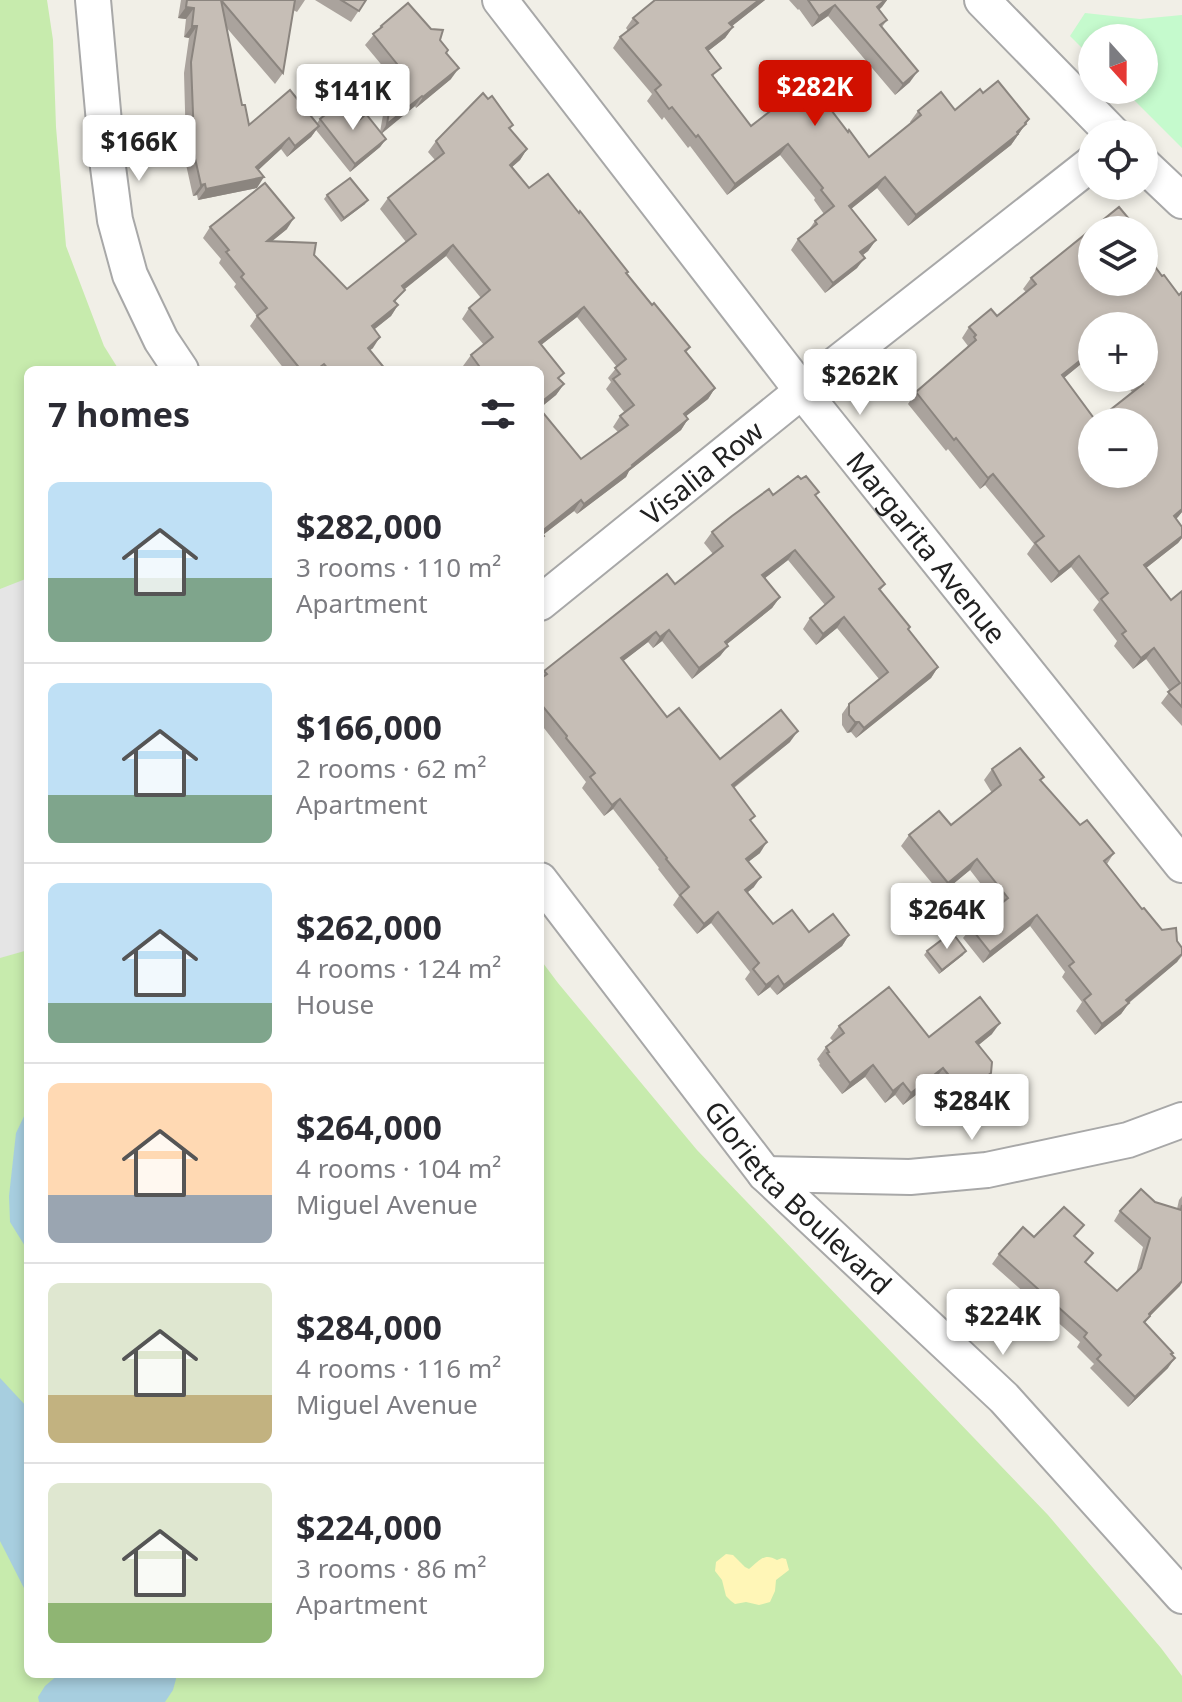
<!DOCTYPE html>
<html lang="en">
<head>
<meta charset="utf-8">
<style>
	:root { --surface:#fff; --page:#f2f2f3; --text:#2b2b33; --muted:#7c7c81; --line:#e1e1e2; --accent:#d11000 }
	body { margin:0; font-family:"Noto Sans",sans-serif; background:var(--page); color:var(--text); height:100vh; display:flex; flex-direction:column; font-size:30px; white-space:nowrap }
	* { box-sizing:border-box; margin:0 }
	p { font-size:26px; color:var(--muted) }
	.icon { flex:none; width:44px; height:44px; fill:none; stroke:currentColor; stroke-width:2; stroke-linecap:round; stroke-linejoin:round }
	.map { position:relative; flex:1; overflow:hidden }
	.details { position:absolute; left:24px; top:366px; width:520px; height:1312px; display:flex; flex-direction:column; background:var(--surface); border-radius:12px; box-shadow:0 4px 12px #0003 }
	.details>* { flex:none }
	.needle { width:52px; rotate:159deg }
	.controls { position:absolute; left:1078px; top:24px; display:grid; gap:16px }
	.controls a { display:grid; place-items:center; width:80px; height:80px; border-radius:50%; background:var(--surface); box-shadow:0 4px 12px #0003; font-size:40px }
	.price { position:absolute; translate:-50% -68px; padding:0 18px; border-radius:8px; background:#fff; color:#222; font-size:26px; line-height:52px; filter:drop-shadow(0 2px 4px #0008) }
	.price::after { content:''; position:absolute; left:50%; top:48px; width:24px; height:18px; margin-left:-12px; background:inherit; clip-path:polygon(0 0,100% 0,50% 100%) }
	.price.current { background:var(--accent); color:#fff }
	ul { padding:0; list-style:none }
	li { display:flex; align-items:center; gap:24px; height:200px; padding:0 24px }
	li+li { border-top:2px solid var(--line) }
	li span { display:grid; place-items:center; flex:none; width:224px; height:160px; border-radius:12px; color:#555 }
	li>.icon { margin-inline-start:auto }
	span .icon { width:96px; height:96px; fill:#fffc; stroke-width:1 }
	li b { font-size:34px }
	h2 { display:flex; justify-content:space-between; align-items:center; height:96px; padding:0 24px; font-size:34px }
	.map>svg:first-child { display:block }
	.grass { fill:#c7ebad }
	.sand { fill:#fff6b7 }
	.park { fill:#c5facd }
	.parking { fill:#e5e5e5 }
	.water { fill:#a7cedf }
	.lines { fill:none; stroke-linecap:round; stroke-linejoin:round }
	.minor-casing { stroke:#a8a8a8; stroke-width:38 }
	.minor { stroke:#fff; stroke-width:34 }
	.wall { fill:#aaa39d; fill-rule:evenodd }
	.shaded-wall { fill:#8b857f }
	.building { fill:#c6beb6; stroke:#8b857f; stroke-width:2; fill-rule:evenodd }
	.labels { text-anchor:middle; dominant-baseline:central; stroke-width:7; stroke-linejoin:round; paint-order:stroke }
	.street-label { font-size:28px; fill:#212121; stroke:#fff }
</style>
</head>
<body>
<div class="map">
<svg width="1182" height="1702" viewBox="0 0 1182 1702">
	<rect width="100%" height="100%" fill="#f1efe7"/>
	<polygon class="grass" points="0,0 47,0 53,40 56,127 66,246 104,346 119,370 28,370 28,1674 540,1674 540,959 558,983 697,1150 1048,1515 1161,1648 1182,1676 1182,1702 0,1702"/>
	<path class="sand" d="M726,1554l7,1 12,12 4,2c10,-8 15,-17 28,-9l5,-2 4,1 3,11 -13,10 -1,11 -5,11 -11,3 -13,-3 -11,2 -4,-3 -5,-5 -4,-16 -7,-9 1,-9z"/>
	<polygon class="park" points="1085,13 1140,19 1182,15 1182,148 1124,90 1144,90 1144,38 1092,38 1092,58 1070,36"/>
	<polygon class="parking" points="28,578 28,950 0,958 0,589"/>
	<g class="water">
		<polygon points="28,1108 28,1251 10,1222 9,1196 16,1133"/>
		<polygon points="0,1378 28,1408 28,1596 0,1541"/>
		<polygon points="59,1674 176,1674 176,1679 173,1690 165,1702 39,1702 38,1697 45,1686"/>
	</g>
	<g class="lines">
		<g class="minor-casing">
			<g id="minor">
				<polyline points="93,0 108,167 115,220 130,275 161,340 181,370"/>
				<path id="s1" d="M500,0l302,391 380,474"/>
				<polyline points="982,0 1113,134"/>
				<polyline points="1144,165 1182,201"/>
				<path id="s2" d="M540,603l262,-212 290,-228"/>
				<path id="s3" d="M540,880l225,294 239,224 178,198"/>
				<polyline points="765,1174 910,1177 987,1170 1128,1140 1182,1120"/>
			</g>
		</g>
		<use href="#minor" class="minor"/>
	</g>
	<g class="wall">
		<polygon points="181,0 305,0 297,12 293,10 283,73 275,84 226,27 242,105 249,125 317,123 320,119 357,122 380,132 390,75 365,45 381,26 440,40 446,53 451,79 416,108 415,106 381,133 386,139 380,147 350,172 316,130 311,137 287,157 281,149 258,170 257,188 198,200 197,195 193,196 183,151 186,147 184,73 189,38 184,37 186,19 178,18"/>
		<polygon points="315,0 366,0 351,22"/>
		<polygon points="655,0 765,0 732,26 733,27 725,38 708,51 714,77 751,126 848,132 869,157 911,123 910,122 918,111 955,110 983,93 1029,119 1011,145 908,226 877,188 851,209 876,240 868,251 863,255 857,268 825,293 791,250 798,239 808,231 815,221 824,214 814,200 815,198 780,155 727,195 690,146 688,148 664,117 662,120 647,101 652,94 613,48 620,37 628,31 626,28 633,18"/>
		<polygon points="789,0 887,0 879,10 887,20 882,27 910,82 895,95 828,16 812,27 799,9 798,10"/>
		<polygon points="488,99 513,125 510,129 527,149 520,160 512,167 529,188 626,274 690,347 686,353 715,388 708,399 686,416 688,419 681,430 629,471 626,477 577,514 574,511 543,535 540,542 540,409 581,459 618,432 613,427 620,416 625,413 606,389 611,382 608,378 617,367 577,317 541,345 559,379 564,384 556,395 540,408 540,370 467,370 463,366 471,355 484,345 462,319 469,308 481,298 446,256 404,289 395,302 398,305 391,316 374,329 373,348 370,350 386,370 285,370 250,326 257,316 234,287 236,284 219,263 221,259 203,238 210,227 287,229 272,241 314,255 347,289 406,242 380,209 388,198 435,160 428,152 436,141"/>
		<polygon points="327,195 365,204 341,222 324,199"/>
		<path d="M1119,207l16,19 -3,4h-40v52h52v-21l5,6 4,-3 9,12 2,-1 15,20 3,-3v220l-6,7 6,8v11l-4,5 -32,25 25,32 11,-9v135l-21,-23 9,-12 -24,-32 -13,10 -19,-23 3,-5 -24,-31 6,-8 -28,-35 -20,16 -24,-29 7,-10 -49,-59 -5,4 -32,-40 -2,2 -38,-47 8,-12 50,-43 2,-3 -6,-8 7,-11 22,-18 6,7 29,-24 -3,-3 8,-11zM1092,326h52v52h-23l11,14 -36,29 -32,-43 28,-23zM1092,422h52v52h-52z"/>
		<polygon points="773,495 816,497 885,584 880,591 910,627 908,630 938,667 931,678 856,738 851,732 847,733 842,725 842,714 849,704 879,679 837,628 816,645 803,629 810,618 825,605 788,560 765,578 780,597 772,608 727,644 728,646 720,656 692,679 662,641 653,648 648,642 623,661 667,717 720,759 790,742 734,788 751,821 760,853 748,862 754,887 748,892 773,924 809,932 849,935 842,946 777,995 770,987 758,996 745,979 750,972 711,923 697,934 673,905 679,896 658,869 659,868 613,809 604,816 582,788 586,782 540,723 540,676 544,671 675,584 713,554 704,543 712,532"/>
		<polygon points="992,769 1041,781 1080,825 1114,853 1107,864 1142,909 1162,930 1177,941 1182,948 1182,956 1177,962 1129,1003 1121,1014 1095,1035 1076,1011 1082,1002 1062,977 1065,972 1030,926 983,963 963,938 971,928 998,906 970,870 941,894 901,846 909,835 951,825 992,793 984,780"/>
		<polygon points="927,951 963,955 939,974 924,955"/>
		<polygon points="839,1026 929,1037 992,1034 978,1045 991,1073 983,1085 956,1106 935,1080 903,1105 895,1095 885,1103 865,1077 842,1094 819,1065 820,1064 817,1059 826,1047 833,1041 830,1038"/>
		<polygon points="1182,1196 1182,1283 1150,1316 1145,1323 1171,1355 1168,1368 1128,1407 1090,1368 1094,1364 1077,1347 1080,1342 992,1264 999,1254 1034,1237 1075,1237 1086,1263 1117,1291 1136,1273 1143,1247 1114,1221 1120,1211 1155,1202 1177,1209 1179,1200"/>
	</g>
	<g class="shaded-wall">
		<polygon points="759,0 765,0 722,34 729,23"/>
		<polygon points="885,0 887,0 882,7 869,18 877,7"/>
		<polygon points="835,5 828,16 812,27 819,16"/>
		<polygon points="186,7 194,8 186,19 178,18"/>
		<polygon points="192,26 197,26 189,38 184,37"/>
		<polygon points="733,27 725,38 698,59 706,48"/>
		<polygon points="459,68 451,79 416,108 423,97"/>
		<polygon points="918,71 910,82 895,95 903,84"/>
		<polygon points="422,96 415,106 380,135 387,124"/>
		<polygon points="1029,119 1011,145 908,226 916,215"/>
		<polygon points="319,126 311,137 287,157 295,146"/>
		<polygon points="289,138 281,149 249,179 256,167"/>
		<polygon points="386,139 380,147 350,172 355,164"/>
		<polygon points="788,144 780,155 727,195 735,184"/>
		<polygon points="527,149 520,160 503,175 510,165"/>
		<polygon points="264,177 257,188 198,200 206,189"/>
		<polygon points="885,177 877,188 841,217 849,206"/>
		<polygon points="205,184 197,195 193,196 201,185"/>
		<polygon points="368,200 365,204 341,222 344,218"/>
		<polygon points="294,218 287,229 260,251 267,241"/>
		<polygon points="876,240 868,251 852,263 860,252"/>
		<polygon points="453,245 446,256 395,297 402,286"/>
		<polygon points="865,258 857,268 825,293 833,283"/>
		<polygon points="398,305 391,316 365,337 372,326"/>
		<polygon points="584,307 577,317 532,352 539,342"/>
		<polygon points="380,337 373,348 360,358 368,348"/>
		<polygon points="1092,351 1092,355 1054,386 1062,375"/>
		<polygon points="564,384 556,395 540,408 540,403"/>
		<polygon points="715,388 708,399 676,424 684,414"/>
		<polygon points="688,419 681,430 629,471 626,477 577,514 584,504"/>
		<polygon points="993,474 985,485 980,489 988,478"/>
		<polygon points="581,500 574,511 540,537 540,533"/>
		<polygon points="1182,508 1182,512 1178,517 1166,528 1174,516"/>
		<polygon points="1182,536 1182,538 1178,543 1136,576 1144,565"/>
		<polygon points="795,550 788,560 755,586 762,575"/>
		<polygon points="1079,556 1071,567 1051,583 1059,572"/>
		<polygon points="780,597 772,608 717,652 725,642"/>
		<polygon points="844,617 837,628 816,645 823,634"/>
		<polygon points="669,630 662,641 653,648 660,637"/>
		<polygon points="656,632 648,642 613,669 621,658"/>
		<polygon points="728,646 720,656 692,679 699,668"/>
		<polygon points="1154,648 1146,659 1133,669 1141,658"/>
		<polygon points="938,667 931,678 856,738 864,728"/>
		<polygon points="855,722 859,722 851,732 847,733"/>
		<polygon points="798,731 790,742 724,795 732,785"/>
		<polygon points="620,799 613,809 604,816 612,805"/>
		<polygon points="767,842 760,853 739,869 746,859"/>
		<polygon points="977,859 970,870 941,894 948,883"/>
		<polygon points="761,877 754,887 738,900 745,890"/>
		<polygon points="718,912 711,923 697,934 704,924"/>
		<polygon points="1037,915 1030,926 983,963 990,952"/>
		<polygon points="849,935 842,946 777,995 784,985"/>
		<polygon points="966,951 963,955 939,974 942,970"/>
		<polygon points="1182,954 1177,962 1127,1004 1129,1003 1121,1014 1095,1035 1102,1024 1126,1000"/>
		<polygon points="778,976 770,987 758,996 766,985"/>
		<polygon points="1000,1023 992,1034 968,1054 976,1042"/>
		<polygon points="873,1065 865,1077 842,1094 850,1083"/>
		<polygon points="943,1068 935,1080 903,1105 911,1093"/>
		<polygon points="991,1073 983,1085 956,1106 964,1094"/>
		<polygon points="903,1083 895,1095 885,1103 893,1091"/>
		<polygon points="1182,1281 1180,1286 1150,1316 1137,1332 1149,1314"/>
		<polygon points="1175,1358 1168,1368 1128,1407 1135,1397"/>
	</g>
	<g class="building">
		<polygon points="187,0 295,0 283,73 221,0 242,105 245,105 249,125 290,90 319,126 295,146 289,138 256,167 264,177 206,189 205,184 201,185 191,140 194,139 191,62 197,26 192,26 194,8 186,7"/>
		<polygon points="341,0 366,0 359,11"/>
		<polygon points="655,0 759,0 729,23 733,27 706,48 721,68 712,75 751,126 809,81 848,132 849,130 869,157 921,115 918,111 941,92 955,110 980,89 983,93 998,81 1029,119 1025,123 1026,124 1017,132 1018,134 916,215 885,177 849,206 876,240 860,252 865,258 833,283 798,239 817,224 815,221 834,206 821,190 823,188 788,144 735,184 698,135 696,137 672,107 669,109 655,90 661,85 620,37 638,23 633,18"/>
		<polygon points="808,0 885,0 877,7 887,20 880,25 918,71 903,84 835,5 819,16"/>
		<polygon points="408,3 431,29 443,30 440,40 448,50 446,53 459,68 423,97 422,96 387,124 397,64 373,34 382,27 381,26"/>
		<polygon points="483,93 488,99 492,96 513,125 509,128 527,149 510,165 529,188 548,174 579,213 580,211 628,272 626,273 652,305 654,303 690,347 685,351 715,388 684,414 688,419 632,465 633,466 584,504 581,500 541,532 544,536 540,539 540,409 581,459 628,425 620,416 634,405 613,379 620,374 615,368 626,359 584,307 539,342 564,373 558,378 564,384 540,403 540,370 482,370 471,355 493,337 469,308 490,290 453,245 402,286 405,290 394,301 398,305 372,326 380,337 368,348 386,370 329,370 324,364 316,370 301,370 257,316 267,308 241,277 244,274 226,252 229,250 210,227 265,183 294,218 267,241 316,243 314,255 347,289 416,234 388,198 444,153 436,141"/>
		<polygon points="341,102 357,122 366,114 386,139 355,164 320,119"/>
		<polygon points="350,178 368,200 344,218 327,195"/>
		<path d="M1119,207l16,19 -5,4h-38v52h52v-21l5,6 4,-3 9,12 2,-1 15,20 3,-3v217l-8,7 8,11v9l-38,29 27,35 11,-9v116l-14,-15 12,-9 -26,-35 -13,10 -19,-24 4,-3 -25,-32 7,-6 -29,-37 -20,16 -24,-29 9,-7 -51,-62 -5,4 -32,-40 -2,2 -38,-48 60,-52 -2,-3 2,-2 -7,-8 22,-18 6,7 39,-32 -5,-6zM1092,326h52v52h-6l5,6 -47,37 -34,-46 30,-24zM1092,422h52v52h-52z"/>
		<polygon points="798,476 801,479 806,476 819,492 815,495 885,584 879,589 910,627 908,629 938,667 864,728 859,722 855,722 849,715 849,704 888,672 844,617 823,634 810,618 834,597 795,550 762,575 780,597 725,642 728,646 699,668 669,630 660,637 656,632 621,658 667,717 679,708 720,759 781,710 798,731 732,785 755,816 750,820 767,842 746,859 761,877 745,890 773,924 792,910 809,932 833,914 849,935 784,985 778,976 766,985 753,969 759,963 718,912 704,924 680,895 689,887 666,859 667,858 620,799 612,805 590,777 595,773 566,738 567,736 540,703 540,679 547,674 544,671 667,574 675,584 723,546 712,532 732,516 769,489 773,495"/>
		<polygon points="1020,748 1044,777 1040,780 1080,825 1087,820 1114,853 1104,861 1142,909 1144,908 1162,930 1176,928 1177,941 1182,948 1182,954 1126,1000 1129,1003 1102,1024 1084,1000 1091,994 1069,966 1074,962 1037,915 990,952 971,928 1008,898 977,859 948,883 909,835 939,811 951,825 1001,785 992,769"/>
		<polygon points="952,932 966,951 942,970 927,951"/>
		<polygon points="889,987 929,1037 980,997 1000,1023 976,1042 992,1062 991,1073 964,1094 943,1068 911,1093 903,1083 893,1091 873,1065 850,1083 827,1053 829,1052 826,1047 844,1033 839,1026"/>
		<polygon points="1141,1189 1155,1202 1181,1210 1182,1205 1182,1281 1149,1314 1150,1316 1144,1322 1173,1353 1171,1354 1175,1358 1135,1397 1097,1359 1101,1355 1084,1337 1087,1333 999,1254 1023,1227 1034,1237 1064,1207 1084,1225 1074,1236 1093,1253 1085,1262 1117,1291 1141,1268 1150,1238 1120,1211"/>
	</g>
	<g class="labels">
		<g class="street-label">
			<text stroke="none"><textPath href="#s2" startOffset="208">Visalia Row</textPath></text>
			<text stroke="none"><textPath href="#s1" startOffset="694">Margarita Avenue</textPath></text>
			<text stroke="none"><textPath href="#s3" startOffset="410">Glorietta Boulevard</textPath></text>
		</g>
	</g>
</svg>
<div class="controls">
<a><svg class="needle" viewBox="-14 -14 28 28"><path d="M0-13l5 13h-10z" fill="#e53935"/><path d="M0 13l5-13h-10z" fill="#7c7c81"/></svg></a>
<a><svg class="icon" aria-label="locate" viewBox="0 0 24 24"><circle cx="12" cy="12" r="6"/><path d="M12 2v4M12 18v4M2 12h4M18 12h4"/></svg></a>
<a><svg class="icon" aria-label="layers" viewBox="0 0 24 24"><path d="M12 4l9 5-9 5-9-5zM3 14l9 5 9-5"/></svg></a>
<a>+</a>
<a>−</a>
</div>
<b class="price current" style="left:815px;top:128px">$282K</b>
<b class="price" style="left:353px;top:132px">$141K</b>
<b class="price" style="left:139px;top:183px">$166K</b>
<b class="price" style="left:860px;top:417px">$262K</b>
<b class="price" style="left:947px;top:951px">$264K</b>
<b class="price" style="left:972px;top:1142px">$284K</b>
<b class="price" style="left:1003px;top:1357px">$224K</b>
<section class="details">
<h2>7 homes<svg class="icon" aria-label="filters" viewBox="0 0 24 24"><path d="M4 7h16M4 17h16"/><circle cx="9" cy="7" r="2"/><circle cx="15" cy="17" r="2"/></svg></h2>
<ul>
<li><span style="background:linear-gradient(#bfe0f5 60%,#7fa58c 0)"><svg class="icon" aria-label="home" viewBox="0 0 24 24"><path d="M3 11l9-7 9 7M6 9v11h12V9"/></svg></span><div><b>$282,000</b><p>3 rooms · 110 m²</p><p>Apartment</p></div></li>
<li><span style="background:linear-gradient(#bfe0f5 70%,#7fa58c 0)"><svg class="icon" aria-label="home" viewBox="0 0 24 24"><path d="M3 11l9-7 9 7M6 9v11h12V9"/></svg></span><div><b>$166,000</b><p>2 rooms · 62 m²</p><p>Apartment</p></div></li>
<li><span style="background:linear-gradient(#bfe0f5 75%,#7fa58c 0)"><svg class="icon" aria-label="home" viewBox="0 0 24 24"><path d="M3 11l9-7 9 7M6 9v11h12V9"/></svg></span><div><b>$262,000</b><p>4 rooms · 124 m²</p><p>House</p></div></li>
<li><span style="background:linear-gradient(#ffd9b3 70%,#9aa5b1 0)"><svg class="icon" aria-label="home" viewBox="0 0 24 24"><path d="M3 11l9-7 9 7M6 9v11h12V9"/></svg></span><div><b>$264,000</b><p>4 rooms · 104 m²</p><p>Miguel Avenue</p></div></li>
<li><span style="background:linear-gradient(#dfe7d0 70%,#c2b280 0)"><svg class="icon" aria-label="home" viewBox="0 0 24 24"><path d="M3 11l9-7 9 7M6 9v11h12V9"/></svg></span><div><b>$284,000</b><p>4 rooms · 116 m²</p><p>Miguel Avenue</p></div></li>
<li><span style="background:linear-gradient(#dfe7d0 75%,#8fb573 0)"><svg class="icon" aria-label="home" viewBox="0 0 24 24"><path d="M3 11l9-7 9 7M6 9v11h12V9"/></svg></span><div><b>$224,000</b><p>3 rooms · 86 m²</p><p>Apartment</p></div></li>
</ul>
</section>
</div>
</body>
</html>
